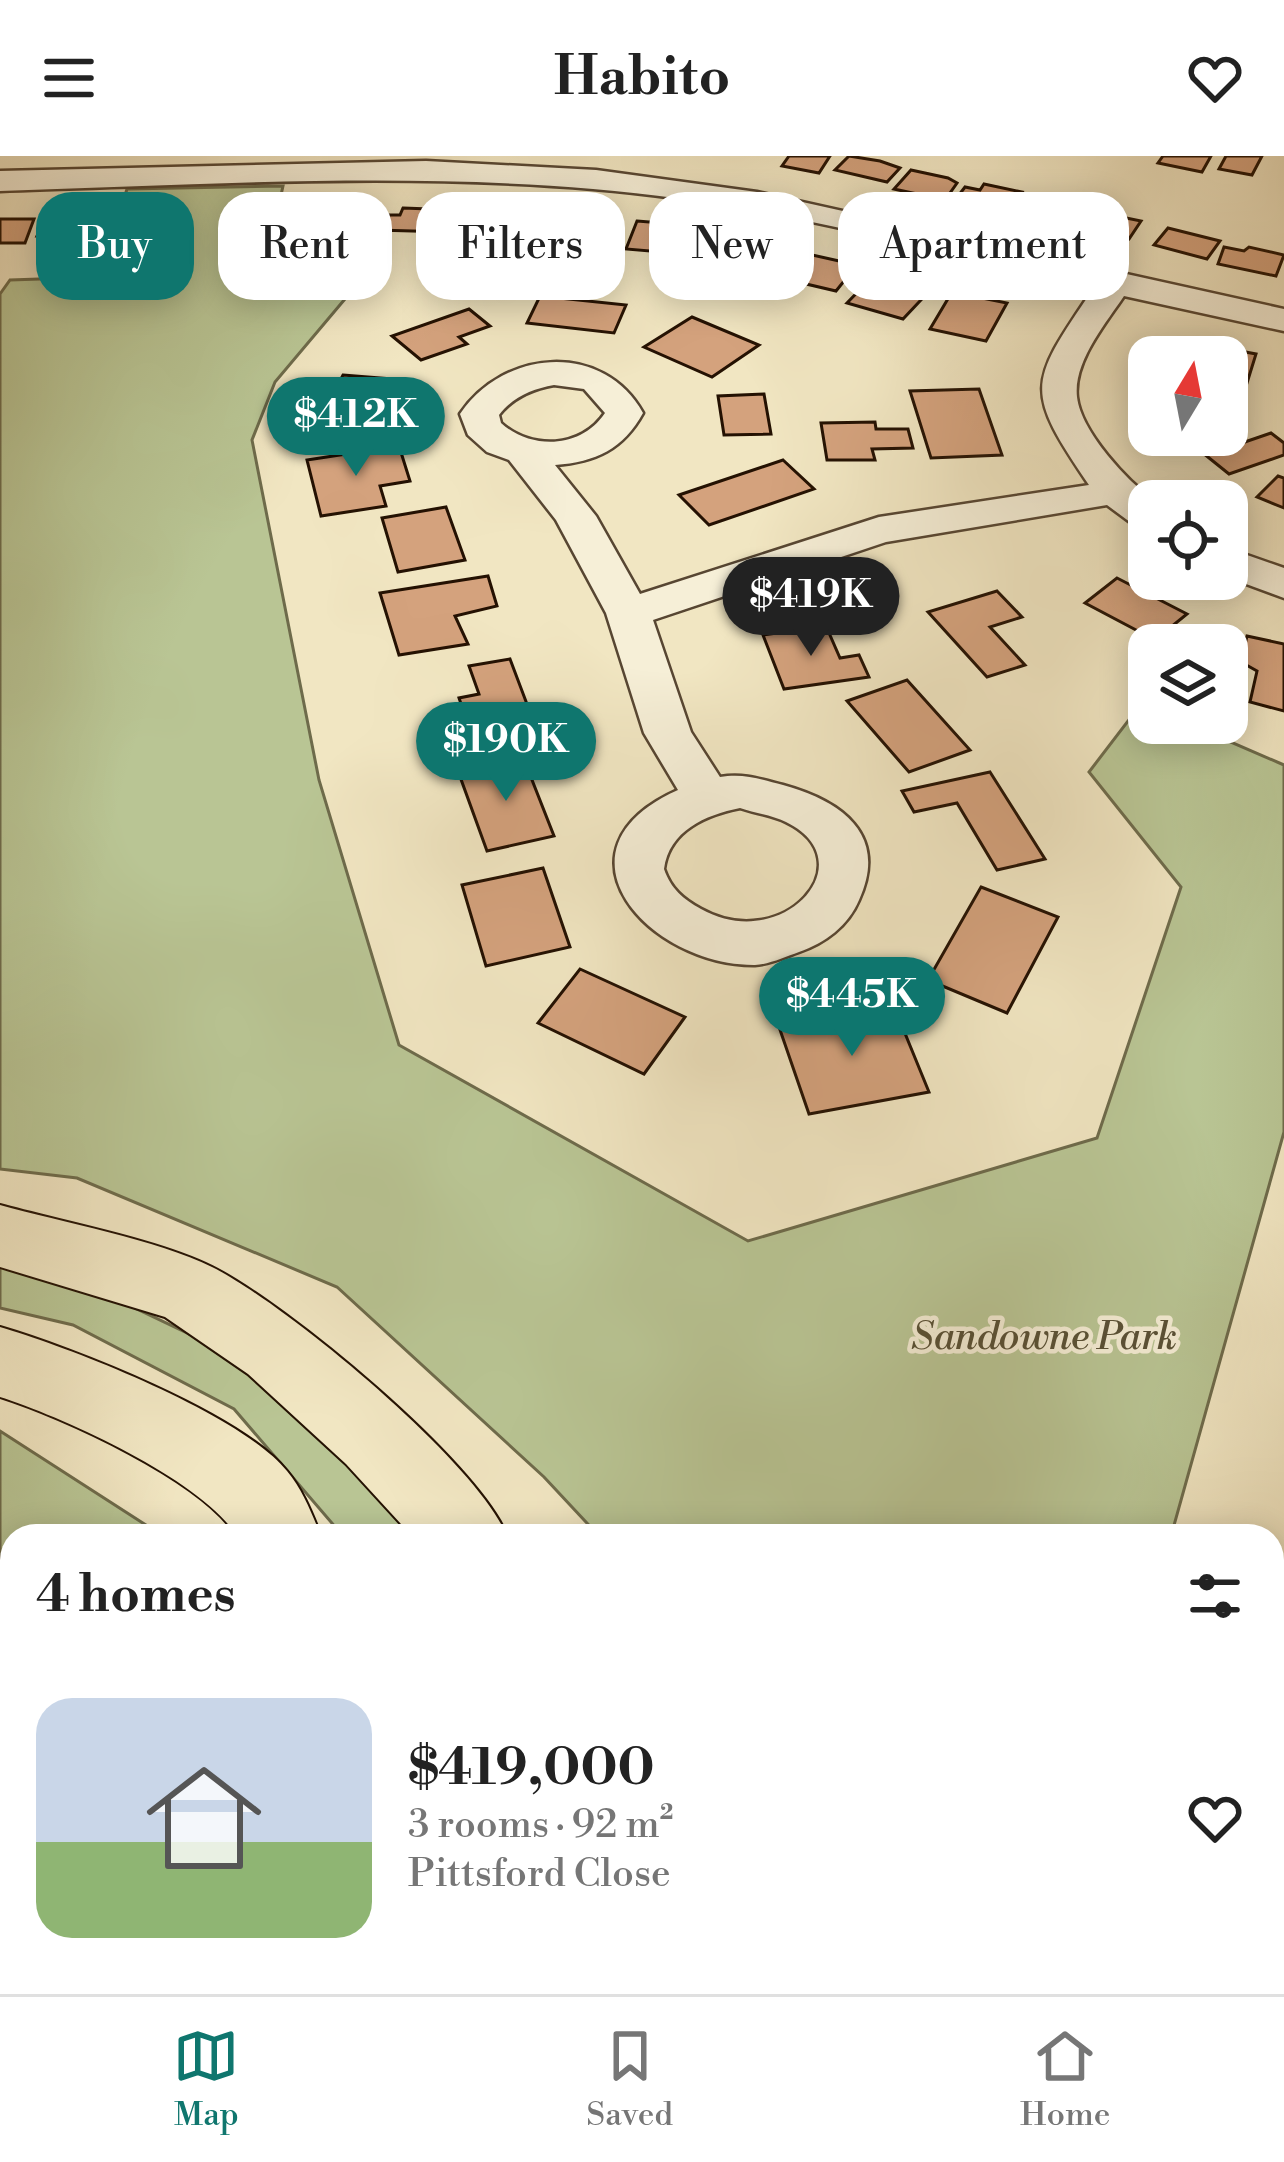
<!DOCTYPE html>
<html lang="en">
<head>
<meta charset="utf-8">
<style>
	:root { --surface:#fff; --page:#f2f2f2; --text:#222; --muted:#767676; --line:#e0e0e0; --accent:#0f766e }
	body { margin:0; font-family:"Libre Bodoni",serif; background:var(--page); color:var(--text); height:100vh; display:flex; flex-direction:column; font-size:45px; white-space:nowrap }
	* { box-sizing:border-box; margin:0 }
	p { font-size:39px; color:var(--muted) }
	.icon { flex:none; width:66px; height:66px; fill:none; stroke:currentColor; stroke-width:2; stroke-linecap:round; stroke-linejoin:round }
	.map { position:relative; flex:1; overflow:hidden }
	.drawer { position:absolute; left:0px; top:1368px; width:1284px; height:471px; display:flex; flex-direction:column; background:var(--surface); border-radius:36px 36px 0 0; box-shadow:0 6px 30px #0003 }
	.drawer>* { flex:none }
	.top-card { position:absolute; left:36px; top:36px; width:1212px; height:108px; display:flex; gap:24px }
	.needle { width:78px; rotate:10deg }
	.controls { position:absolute; left:1128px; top:180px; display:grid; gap:24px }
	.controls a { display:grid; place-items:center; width:120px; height:120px; border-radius:24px; background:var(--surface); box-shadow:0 6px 30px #0003; font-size:60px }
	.price { position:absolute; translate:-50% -102px; padding:0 27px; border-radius:42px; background:var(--accent); color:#fff; font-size:39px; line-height:78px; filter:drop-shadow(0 3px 6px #0008) }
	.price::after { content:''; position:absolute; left:50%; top:72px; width:36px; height:27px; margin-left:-18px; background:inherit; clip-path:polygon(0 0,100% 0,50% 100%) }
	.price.active { background:#222; color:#fff }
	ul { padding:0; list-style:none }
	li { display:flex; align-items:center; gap:36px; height:300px; padding:0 36px }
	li+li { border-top:3px solid var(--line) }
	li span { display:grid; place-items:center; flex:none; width:336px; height:240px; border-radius:36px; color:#555 }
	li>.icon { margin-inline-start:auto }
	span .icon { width:144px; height:144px; fill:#fffc; stroke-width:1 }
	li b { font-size:51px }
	h2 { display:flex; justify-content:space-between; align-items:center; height:144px; padding:0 36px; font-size:51px }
	.chip { padding:0 42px; border-radius:36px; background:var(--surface); box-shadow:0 6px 30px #0003; font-size:42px; line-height:108px }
	.chip.active { background:var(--accent); color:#fff }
	header { display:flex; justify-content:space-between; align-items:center; height:156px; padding:0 36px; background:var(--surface); font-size:54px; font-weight:800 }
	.tab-bar { display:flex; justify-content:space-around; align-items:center; height:168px; border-top:3px solid var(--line); background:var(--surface); font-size:33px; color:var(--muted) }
	.tab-bar a { display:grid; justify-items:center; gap:6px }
	.tab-bar .active { color:var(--accent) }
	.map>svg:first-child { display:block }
	.green { fill:#b9c594; stroke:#6e6b4b; stroke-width:3 }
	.building { fill:#d4a27d; stroke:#241102; stroke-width:3 }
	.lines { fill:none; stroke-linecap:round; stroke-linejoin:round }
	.minor-casing { stroke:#574632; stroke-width:5 }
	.highway-casing { stroke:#241102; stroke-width:4 }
	.minor { fill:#f6efd7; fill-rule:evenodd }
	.highway { fill:#f1e6c2; fill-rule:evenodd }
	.labels { text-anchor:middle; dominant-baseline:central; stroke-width:9; stroke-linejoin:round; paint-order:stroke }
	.park-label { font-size:39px; font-style:italic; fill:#585035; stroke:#f6efd7 }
</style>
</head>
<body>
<header><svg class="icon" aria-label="menu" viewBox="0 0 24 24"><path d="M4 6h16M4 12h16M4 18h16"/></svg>Habito<svg class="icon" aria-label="heart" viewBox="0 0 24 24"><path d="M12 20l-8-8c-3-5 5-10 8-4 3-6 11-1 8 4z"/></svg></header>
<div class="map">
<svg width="1284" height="1838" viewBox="0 0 1284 1838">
	<rect width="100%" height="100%" fill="#f1e6c2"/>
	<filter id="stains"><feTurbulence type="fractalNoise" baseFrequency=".00167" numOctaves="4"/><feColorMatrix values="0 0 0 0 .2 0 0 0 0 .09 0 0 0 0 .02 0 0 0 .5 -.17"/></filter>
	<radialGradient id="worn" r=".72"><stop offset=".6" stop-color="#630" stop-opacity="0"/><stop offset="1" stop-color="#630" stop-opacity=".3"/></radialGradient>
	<g class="green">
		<polygon points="283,30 263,121 366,118 275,226 252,284 319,624 399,889 748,1085 1097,982 1181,731 1089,616 1141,548 1149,551 1149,567 1187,567 1284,609 1284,976 1171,1380 599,1380 544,1321 337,1131 77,1022 0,1013 0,138 10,124 99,121 127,33"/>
		<polygon points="0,1105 57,1115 307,1234 427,1380 343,1380 234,1253 73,1169 0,1152"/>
		<polygon points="0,1275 163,1380 12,1380 12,1827 367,1827 369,1838 0,1838"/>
		<polygon points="1272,1532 1284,1538 1284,1838 1053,1838 1041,1827 1272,1827"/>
		<polygon points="688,1827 844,1827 853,1838 691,1838"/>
	</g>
	<g class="building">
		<polygon points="789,0 830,0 819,17 782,10"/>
		<polygon points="849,0 880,5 900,12 887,26 835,14"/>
		<polygon points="1163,0 1211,0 1202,16 1158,7"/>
		<polygon points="1226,0 1262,0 1252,19 1219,13"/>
		<polygon points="911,14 948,22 957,27 945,44 894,33"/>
		<polygon points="984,28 1022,36 1006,59 952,48 965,31 980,34"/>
		<polygon points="1039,42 1083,52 1070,70 1026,60"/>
		<polygon points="403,52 455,54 448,76 377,74 382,59 400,59"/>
		<polygon points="285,55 347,56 340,78 277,77"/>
		<polygon points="487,55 541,59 532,84 476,80"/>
		<polygon points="1102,57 1141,65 1129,83 1090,74"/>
		<polygon points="117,60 105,94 55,94 61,80 37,80 46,61"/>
		<polygon points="0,63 34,63 25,87 0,87"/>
		<polygon points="561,64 619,67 613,88 554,84"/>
		<polygon points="637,65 675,68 673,75 693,77 685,98 626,93"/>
		<polygon points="1168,72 1220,85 1207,103 1154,89"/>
		<polygon points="705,78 779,89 767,110 689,104"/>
		<polygon points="1224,91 1244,95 1249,91 1284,99 1276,120 1218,108"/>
		<polygon points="790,94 857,109 836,135 768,119"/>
		<polygon points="880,113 935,129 903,163 847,147"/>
		<polygon points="952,136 1007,147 986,185 930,173"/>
		<polygon points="540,140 626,149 614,177 527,167"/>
		<polygon points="469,153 490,170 459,181 467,188 421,204 392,180"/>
		<polygon points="692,161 759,189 712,221 644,191"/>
		<polygon points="1182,184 1256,198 1247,227 1227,223 1227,201 1176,201"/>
		<polygon points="343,219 406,224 386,267 321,261"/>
		<polygon points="979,233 1002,299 931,302 910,235"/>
		<polygon points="764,238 771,278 724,279 718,240"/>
		<polygon points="875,266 876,273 908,273 913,292 872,293 875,304 827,304 821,267"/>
		<polygon points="1271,277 1284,287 1284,299 1229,318 1183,281 1227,279 1239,288"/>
		<polygon points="399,290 410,325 380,330 386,350 321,360 307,304"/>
		<polygon points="783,304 814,333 709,369 679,339"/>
		<polygon points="1278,320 1284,322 1284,352 1257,341"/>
		<polygon points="446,351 465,404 398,416 382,362"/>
		<polygon points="488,420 497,450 455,460 468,488 399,499 380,437"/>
		<polygon points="1117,422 1187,458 1155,484 1085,447"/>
		<polygon points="997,435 1022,461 990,471 1025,509 987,521 928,456"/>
		<polygon points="826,470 840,502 859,499 869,521 784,533 763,479"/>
		<polygon points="1247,480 1284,488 1284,555 1250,546 1257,515 1241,506"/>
		<polygon points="510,503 539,580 476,592 459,542 479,538 469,510"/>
		<polygon points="907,524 970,594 909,616 847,545"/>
		<polygon points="523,601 554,680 487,695 458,615"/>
		<polygon points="990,616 1045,703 997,714 957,647 914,656 902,635"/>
		<polygon points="543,712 570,791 486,810 462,729"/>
		<polygon points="981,731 1058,761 1007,857 928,824"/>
		<polygon points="580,813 685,861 644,918 538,867"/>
		<polygon points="893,848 929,936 809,958 778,868"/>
	</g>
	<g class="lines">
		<g class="minor-casing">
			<g id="minor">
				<path d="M426,5l170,9 161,22 527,117v22l-160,-35c-18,27 -51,66 -47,101 4,35 51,85 78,104h-6v27l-15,-3 -27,-20 -221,37 -233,78 38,112 29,45c23,-4 40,2 63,8 58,16 106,49 76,115 -11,26 -34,43 -60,52 -14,5 -29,12 -44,13 -105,1 -212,-115 -77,-175l-34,-57 -38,-120 -50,-93 -47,-60 -22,-8 -19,-17 -8,-21c44,-65 143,-73 183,-1 -20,36 -47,49 -88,52l41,51 44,78 239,-77 210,-32c-66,-97 -60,-101 4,-196 -165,-41 -330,-86 -500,-100 -198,-17 -396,-4 -593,2v-20zM554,229l30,4 21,24c-24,36 -74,37 -104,10l-2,-8c14,-18 33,-26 55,-30zM740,652c14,5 32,7 46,14 81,39 -3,133 -85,87 -18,-10 -30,-20 -37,-40 5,-38 41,-54 76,-61z"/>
				<polygon points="1227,392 1284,412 1284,442 1227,421"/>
			</g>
		</g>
		<g class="highway-casing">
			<g id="highway">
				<path d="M0,1049c61,17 158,35 212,62 74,37 265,195 295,269h-95l-66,-72 -98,-90 -83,-57 -165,-50z"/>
				<path d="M0,1171c72,21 241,87 287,144 16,19 25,43 34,65h-84c-35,-56 -174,-119 -237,-139z"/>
				<polygon points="419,1827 515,1827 517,1838 421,1838"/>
				<polygon points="578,1827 674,1827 677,1838 581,1838"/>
				<polygon points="839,1827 940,1827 945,1838 844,1838"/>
			</g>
		</g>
		<use href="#minor" class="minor"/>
		<use href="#highway" class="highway"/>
	</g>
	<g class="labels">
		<g class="park-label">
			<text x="1044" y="1181">Sandowne Park</text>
		</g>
	</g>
	<rect width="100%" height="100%" filter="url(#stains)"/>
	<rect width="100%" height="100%" fill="url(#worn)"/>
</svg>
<div class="controls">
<a><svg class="needle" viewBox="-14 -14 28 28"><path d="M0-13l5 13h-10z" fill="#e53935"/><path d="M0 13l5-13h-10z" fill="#767676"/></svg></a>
<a><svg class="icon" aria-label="locate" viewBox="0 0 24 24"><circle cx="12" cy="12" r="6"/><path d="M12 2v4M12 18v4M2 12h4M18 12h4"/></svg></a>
<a><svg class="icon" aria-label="layers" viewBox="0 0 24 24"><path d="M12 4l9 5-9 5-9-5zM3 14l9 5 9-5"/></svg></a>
</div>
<b class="price" style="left:356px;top:323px">$412K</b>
<b class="price active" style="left:811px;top:503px">$419K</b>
<b class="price" style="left:506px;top:648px">$190K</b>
<b class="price" style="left:852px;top:903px">$445K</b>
<div class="top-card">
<a class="chip active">Buy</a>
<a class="chip">Rent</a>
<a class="chip">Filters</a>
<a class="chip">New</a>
<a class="chip">Apartment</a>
</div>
<section class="drawer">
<h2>4 homes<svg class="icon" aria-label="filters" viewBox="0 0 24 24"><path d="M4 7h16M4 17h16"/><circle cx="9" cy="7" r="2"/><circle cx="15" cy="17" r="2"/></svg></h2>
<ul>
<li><span style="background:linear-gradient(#c9d6e8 60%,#8fb573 0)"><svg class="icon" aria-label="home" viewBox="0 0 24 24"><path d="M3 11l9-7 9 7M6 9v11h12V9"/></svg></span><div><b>$419,000</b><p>3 rooms · 92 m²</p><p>Pittsford Close</p></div><svg class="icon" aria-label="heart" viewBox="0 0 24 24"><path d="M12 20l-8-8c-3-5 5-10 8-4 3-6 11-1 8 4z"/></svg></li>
</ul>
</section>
</div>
<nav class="tab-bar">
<a class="active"><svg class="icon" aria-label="map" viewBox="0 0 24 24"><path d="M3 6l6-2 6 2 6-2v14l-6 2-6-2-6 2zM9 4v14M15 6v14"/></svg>Map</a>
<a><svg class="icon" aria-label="saved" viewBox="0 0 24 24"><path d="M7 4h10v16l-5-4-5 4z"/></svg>Saved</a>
<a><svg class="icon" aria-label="home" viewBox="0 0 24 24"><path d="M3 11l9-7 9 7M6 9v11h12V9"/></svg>Home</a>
</nav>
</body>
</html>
